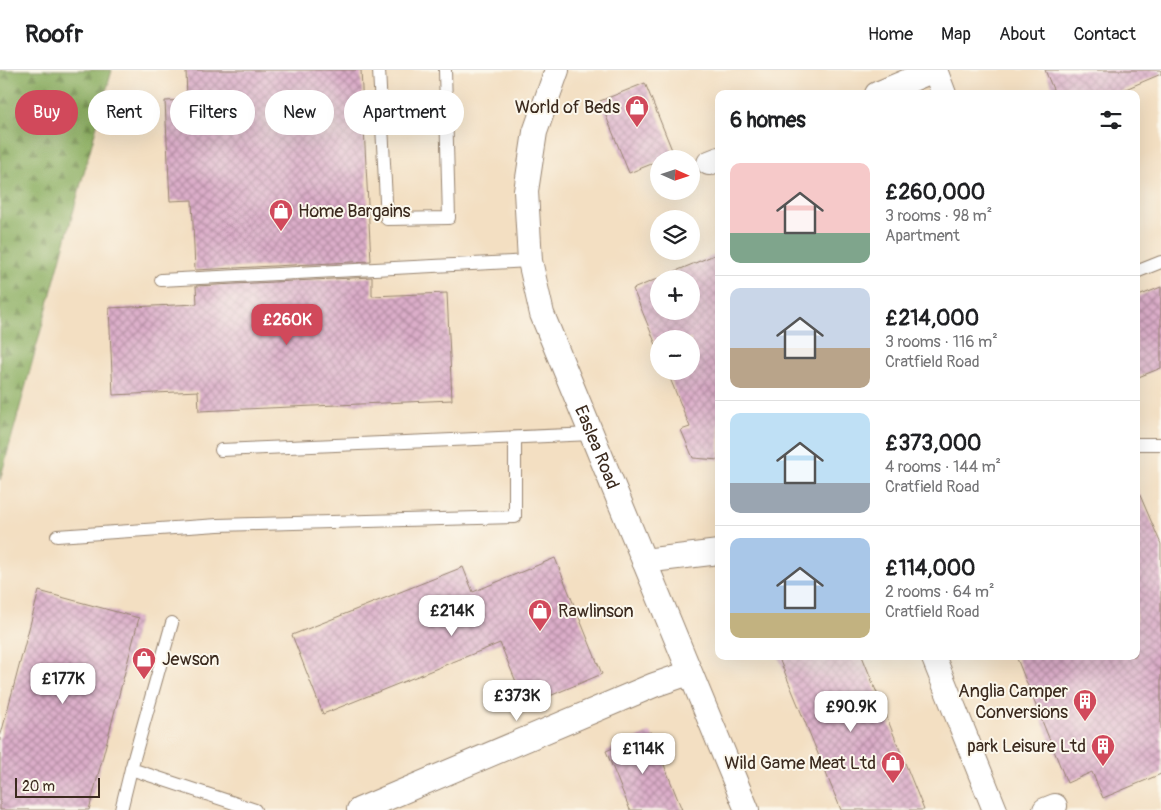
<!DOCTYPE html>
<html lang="en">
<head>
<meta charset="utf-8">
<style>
	:root { --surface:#fff; --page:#f6f6f6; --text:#202124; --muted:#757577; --line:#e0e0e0; --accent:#d1495b }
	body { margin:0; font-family:Pangolin,sans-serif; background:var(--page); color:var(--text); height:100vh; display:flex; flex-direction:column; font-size:19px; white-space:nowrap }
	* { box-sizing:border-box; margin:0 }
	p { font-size:16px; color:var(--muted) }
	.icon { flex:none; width:28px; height:28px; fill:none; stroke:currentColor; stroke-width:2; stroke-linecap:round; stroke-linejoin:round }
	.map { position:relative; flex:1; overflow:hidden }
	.panel { position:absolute; left:715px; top:20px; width:425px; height:570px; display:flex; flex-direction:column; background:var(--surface); border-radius:10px; box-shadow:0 5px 20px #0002 }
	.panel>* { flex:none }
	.banner { position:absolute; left:15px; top:20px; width:475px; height:45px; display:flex; gap:10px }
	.needle { width:32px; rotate:93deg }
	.fabs { position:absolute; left:650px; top:80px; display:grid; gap:10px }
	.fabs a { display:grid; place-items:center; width:50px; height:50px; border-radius:50%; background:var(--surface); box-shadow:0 5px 20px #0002; font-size:25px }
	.scale { position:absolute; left:15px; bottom:12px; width:85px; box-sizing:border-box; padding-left:5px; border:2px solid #3b2a1e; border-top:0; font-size:14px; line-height:18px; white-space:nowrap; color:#3b2a1e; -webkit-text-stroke:4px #fbf7ec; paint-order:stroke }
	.price { position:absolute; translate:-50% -42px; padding:0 11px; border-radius:10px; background:#fff; color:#222; font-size:16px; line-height:32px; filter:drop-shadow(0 1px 2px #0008) }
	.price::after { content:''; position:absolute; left:50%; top:30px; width:15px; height:11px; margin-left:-8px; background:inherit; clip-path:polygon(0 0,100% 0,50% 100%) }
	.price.selected { background:var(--accent); color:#fff }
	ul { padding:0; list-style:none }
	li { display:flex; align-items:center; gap:15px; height:125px; padding:0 15px }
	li+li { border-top:1px solid var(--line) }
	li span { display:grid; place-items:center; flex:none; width:140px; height:100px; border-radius:10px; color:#555 }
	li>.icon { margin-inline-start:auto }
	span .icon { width:60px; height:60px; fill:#fffc; stroke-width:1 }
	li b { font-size:21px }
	h2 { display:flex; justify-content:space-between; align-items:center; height:60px; padding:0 15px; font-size:21px }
	.chip { padding:0 18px; border-radius:22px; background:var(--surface); box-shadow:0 5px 20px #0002; font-size:18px; line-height:45px }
	.chip.selected { background:var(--accent); color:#fff }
	header { display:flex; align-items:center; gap:30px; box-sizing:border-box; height:70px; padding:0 25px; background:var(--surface); border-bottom:1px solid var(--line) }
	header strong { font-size:24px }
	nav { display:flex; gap:28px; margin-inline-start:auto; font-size:18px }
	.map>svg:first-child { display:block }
	.forest { fill:url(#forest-firs); stroke:#646c40 }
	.building { fill:url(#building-cross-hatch); fill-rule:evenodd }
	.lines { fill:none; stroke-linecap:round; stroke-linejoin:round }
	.service-casing { stroke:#978470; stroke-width:14 }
	.minor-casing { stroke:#978470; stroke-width:26 }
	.service { stroke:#fff; stroke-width:12 }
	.minor { stroke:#fff; stroke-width:24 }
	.labels { text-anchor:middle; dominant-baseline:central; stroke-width:4; stroke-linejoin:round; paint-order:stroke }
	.poi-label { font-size:18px; fill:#3b2a1e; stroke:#fbf7ec; text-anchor:end }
	.street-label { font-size:18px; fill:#3b2a1e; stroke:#fbf7ec }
</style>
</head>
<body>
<header>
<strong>Roofr</strong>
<nav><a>Home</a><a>Map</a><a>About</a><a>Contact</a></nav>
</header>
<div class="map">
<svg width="1161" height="740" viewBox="0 0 1161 740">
	<defs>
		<pattern id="forest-firs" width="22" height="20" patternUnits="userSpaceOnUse" patternTransform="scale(1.25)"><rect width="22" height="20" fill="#8caf62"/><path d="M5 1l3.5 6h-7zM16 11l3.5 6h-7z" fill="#748f50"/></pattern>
		<pattern id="building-cross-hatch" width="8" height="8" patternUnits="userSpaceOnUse" patternTransform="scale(1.25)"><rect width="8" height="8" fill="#dbadc9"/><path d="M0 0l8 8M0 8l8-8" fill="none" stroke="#b38da3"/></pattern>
	</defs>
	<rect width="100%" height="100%" fill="#fbf7ec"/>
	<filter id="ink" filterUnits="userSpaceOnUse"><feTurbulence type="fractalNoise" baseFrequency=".02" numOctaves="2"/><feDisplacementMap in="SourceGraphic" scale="10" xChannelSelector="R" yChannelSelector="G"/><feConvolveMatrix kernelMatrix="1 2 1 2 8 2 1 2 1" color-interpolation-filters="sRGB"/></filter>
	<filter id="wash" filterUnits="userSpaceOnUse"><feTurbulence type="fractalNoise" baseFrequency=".0096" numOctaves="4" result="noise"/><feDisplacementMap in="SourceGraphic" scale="20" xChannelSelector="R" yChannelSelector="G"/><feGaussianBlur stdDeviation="1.12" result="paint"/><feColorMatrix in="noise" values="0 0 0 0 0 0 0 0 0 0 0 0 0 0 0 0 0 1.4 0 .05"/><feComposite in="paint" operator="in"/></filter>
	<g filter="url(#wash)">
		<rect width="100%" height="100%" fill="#f3dfc2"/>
		<polygon class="forest" points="0,0 112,0 0,410"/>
		<g id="blocks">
			<g class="building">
				<polygon points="186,0 361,0 371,191 195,200 192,130 170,131 165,31 187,30"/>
				<polygon points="1045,0 1161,0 1161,4 1114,24 1055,24"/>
				<polygon points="645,13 674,85 664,89 659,89 659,91 629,103 600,31"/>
				<path d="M719,183v207l-26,-2 -12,-28 9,-3 -23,-56h24v-32h-32v13l-26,-63zM659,209h32v32h-32z"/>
				<polygon points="372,207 372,226 447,223 452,330 199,341 198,321 113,325 109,238 197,234 196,216"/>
				<polygon points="1161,217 1161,298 1136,308 1136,227"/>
				<polygon points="1136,416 1161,474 1161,704 1103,728 1092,702 1067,713 1016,586 1136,586"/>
				<polygon points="555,488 602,604 526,636 500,573 323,644 292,565 463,497 473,522"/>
				<polygon points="39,521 139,548 89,740 0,740 0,668"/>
				<polygon points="778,586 862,586 924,740 841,740"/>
				<polygon points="651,662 682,740 630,740 606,681"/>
			</g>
		</g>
	</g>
	<g filter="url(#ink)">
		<use href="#blocks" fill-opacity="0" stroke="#978470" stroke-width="1"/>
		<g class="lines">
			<g class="service-casing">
				<g id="service">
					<polyline points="379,0 387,149 449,148 445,0"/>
					<polyline points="1136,202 1161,192"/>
					<polyline points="161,210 530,191"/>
					<polyline points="1136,374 1161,374"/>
					<polyline points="221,380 592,364"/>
					<polyline points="57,466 218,455 515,447 515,368"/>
					<polyline points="172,553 131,699 255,740"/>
					<polyline points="121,740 131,699"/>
				</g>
			</g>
			<g class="minor-casing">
				<g id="minor">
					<path id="s1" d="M557,0l-22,62 -9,59 4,70 12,53 205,496"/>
					<polyline points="935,0 944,24"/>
					<polyline points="877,24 934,0"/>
					<polyline points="709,93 719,89"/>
					<polyline points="644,491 719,482"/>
					<polyline points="933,586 995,740"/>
					<polyline points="359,740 654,615 689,603"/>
					<polyline points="1045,740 1055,736"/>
				</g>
			</g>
			<use href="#service" class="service"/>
			<use href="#minor" class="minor"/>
		</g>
	</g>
	<defs>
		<g id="shop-pin" transform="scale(1.25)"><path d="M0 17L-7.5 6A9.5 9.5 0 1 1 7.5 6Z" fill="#d1495b" stroke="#fbf7ec"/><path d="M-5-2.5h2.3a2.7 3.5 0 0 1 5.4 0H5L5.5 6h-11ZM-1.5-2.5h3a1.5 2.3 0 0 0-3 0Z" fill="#fff"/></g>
		<g id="building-pin" transform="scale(1.25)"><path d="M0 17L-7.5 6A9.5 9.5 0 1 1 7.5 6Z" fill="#d1495b" stroke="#fbf7ec"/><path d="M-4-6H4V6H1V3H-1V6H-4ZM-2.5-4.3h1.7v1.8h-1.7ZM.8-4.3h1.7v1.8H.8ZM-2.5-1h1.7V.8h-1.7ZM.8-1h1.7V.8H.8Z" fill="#fff"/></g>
	</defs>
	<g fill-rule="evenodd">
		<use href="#shop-pin" x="637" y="37"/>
		<use href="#shop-pin" x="281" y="141"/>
		<use href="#shop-pin" x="540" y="541"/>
		<use href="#shop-pin" x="144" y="589"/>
		<use href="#building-pin" x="1085" y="631"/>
		<use href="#building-pin" x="1103" y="676"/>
		<use href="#shop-pin" x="893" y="693"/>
	</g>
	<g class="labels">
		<g class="poi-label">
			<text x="620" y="37">World of Beds</text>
			<text x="298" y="141" text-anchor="start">Home Bargains</text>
			<text x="558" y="541" text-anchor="start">Rawlinson</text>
			<text x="162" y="589" text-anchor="start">Jewson</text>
			<text x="1068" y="621">Anglia Camper<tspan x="1068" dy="21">Conversions</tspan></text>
			<text x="1086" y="676">park Leisure Ltd</text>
			<text x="876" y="693">Wild Game Meat Ltd</text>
		</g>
		<g class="street-label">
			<text stroke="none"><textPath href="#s1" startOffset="394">Easlea Road</textPath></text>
		</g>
	</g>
</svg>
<div class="fabs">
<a><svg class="needle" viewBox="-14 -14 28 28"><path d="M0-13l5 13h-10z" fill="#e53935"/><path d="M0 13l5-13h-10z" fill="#757577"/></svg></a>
<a><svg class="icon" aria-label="layers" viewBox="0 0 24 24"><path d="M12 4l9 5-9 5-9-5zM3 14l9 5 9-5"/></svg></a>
<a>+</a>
<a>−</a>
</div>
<div class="scale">20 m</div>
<b class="price selected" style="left:287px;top:276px">£260K</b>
<b class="price" style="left:452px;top:567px">£214K</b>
<b class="price" style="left:63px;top:635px">£177K</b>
<b class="price" style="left:517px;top:652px">£373K</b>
<b class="price" style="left:851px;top:663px">£90.9K</b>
<b class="price" style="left:643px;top:705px">£114K</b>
<div class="banner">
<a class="chip selected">Buy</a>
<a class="chip">Rent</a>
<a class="chip">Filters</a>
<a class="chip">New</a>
<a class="chip">Apartment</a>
</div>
<section class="panel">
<h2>6 homes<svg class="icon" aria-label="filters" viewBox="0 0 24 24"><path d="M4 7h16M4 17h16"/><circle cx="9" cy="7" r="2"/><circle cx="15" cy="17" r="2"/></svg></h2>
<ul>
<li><span style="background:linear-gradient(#f6c9c9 70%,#7fa58c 0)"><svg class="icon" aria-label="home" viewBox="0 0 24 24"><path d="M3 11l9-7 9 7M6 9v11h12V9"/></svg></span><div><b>£260,000</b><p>3 rooms · 98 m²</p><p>Apartment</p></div></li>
<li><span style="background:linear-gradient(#c9d6e8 60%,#b9a48a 0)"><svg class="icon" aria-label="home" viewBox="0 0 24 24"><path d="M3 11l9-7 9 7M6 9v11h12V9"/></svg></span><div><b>£214,000</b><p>3 rooms · 116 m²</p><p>Cratfield Road</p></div></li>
<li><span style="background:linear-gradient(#bfe0f5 70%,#9aa5b1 0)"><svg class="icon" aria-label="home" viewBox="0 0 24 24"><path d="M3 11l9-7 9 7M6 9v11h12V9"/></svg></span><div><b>£373,000</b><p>4 rooms · 144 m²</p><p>Cratfield Road</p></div></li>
<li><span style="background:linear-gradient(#a9c7e8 75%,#c2b280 0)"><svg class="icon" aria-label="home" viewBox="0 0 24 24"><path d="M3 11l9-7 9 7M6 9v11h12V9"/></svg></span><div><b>£114,000</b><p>2 rooms · 64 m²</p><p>Cratfield Road</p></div></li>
</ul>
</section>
</div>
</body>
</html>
